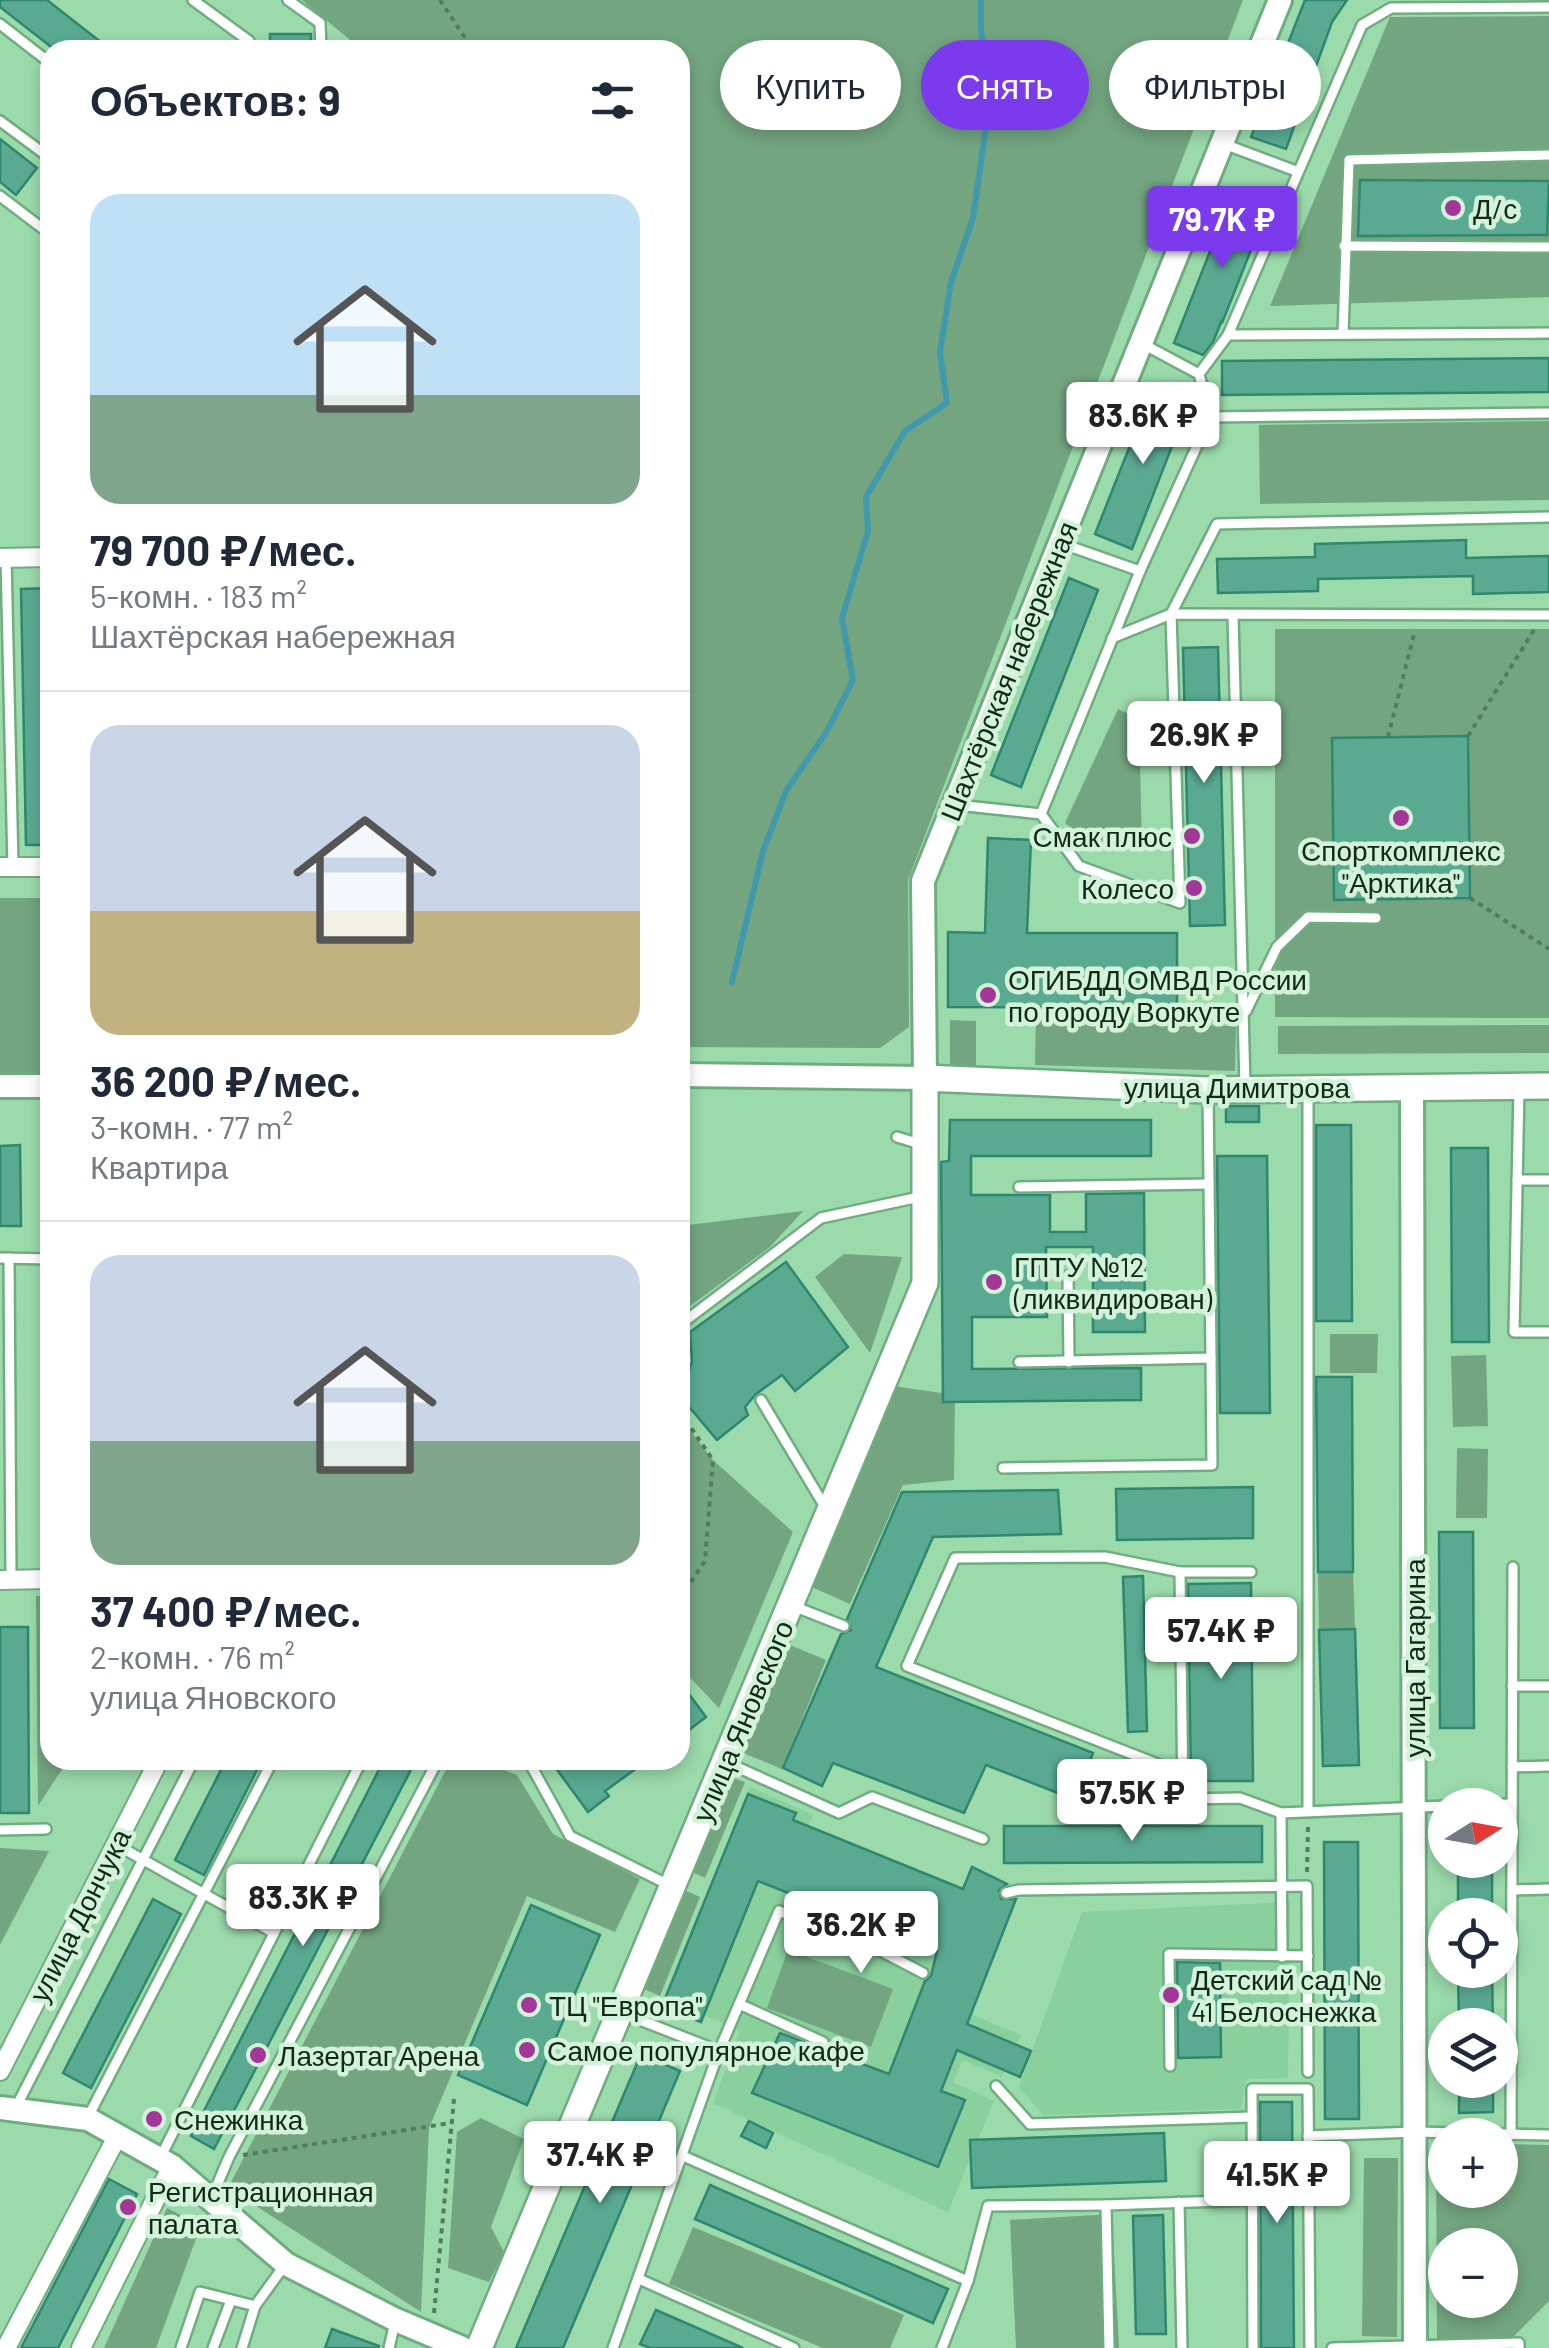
<!DOCTYPE html>
<html lang="ru">
<head>
<meta charset="utf-8">
<style>
	:root { --surface:#fff; --page:#f6f6f7; --text:#1f2937; --muted:#747a83; --line:#e0e1e3; --accent:#7c3aed }
	body { margin:0; font-family:Barlow,sans-serif; background:var(--page); color:var(--text); height:100vh; display:flex; flex-direction:column; font-size:38px; white-space:nowrap }
	* { box-sizing:border-box; margin:0 }
	p { font-size:32px; color:var(--muted) }
	.icon { flex:none; width:55px; height:55px; fill:none; stroke:currentColor; stroke-width:2; stroke-linecap:round; stroke-linejoin:round }
	.map { position:relative; flex:1; overflow:hidden }
	.side { position:absolute; left:40px; top:40px; width:650px; height:1730px; display:flex; flex-direction:column; background:var(--surface); border-radius:30px; box-shadow:0 5px 15px #0003 }
	.side>* { flex:none }
	.guide { position:absolute; left:720px; top:40px; width:678px; height:90px; display:flex; gap:20px }
	.needle { width:65px; rotate:79deg }
	.fabs { position:absolute; left:1428px; top:1788px; display:grid; gap:20px }
	.fabs a { display:grid; place-items:center; width:90px; height:90px; border-radius:50%; background:var(--surface); box-shadow:0 5px 15px #0003; font-size:50px }
	.price { position:absolute; translate:-50% -85px; padding:0 22px; border-radius:10px; background:#fff; color:#222; font-size:32px; line-height:65px; filter:drop-shadow(0 2px 5px #0008) }
	.price::after { content:''; position:absolute; left:50%; top:60px; width:30px; height:22px; margin-left:-15px; background:inherit; clip-path:polygon(0 0,100% 0,50% 100%) }
	.price.on { background:var(--accent); color:#fff }
	ul { padding:0; list-style:none }
	li { display:grid; align-content:center; gap:20px; height:530px; padding:0 50px }
	li+li { border-top:2px solid var(--line) }
	li span { display:grid; place-items:center; height:310px; border-radius:30px; color:#555 }
	li>.icon { margin-inline-start:auto }
	span .icon { width:180px; height:180px; fill:#fffc; stroke-width:1 }
	li b { font-size:42px }
	h2 { display:flex; justify-content:space-between; align-items:center; height:120px; padding:0 50px; font-size:42px }
	.chip { padding:0 35px; border-radius:45px; background:var(--surface); box-shadow:0 5px 15px #0003; font-size:35px; line-height:90px }
	.chip.on { background:var(--accent); color:#fff }
	.map>svg:first-child { display:block }
	.built { fill:#89d09c }
	.green { fill:#73a580; fill-rule:evenodd }
	.lines { fill:none; stroke-linecap:round; stroke-linejoin:round }
	.stream { stroke:#419aab; stroke-width:6 }
	.building { fill:#5aaa92; stroke:#2e876f; stroke-width:2.5 }
	.service-casing { stroke:#6fad80; stroke-width:14 }
	.minor-casing { stroke:#6fad80; stroke-width:22 }
	.tertiary-casing { stroke:#6fad80; stroke-width:28 }
	.secondary-casing { stroke:#6fad80; stroke-width:30 }
	.path { stroke:#527d5d; stroke-width:4; stroke-dasharray:5 5; stroke-linecap:butt }
	.service { stroke:#fff; stroke-width:9 }
	.minor { stroke:#fff; stroke-width:18 }
	.tertiary { stroke:#fff; stroke-width:22 }
	.secondary { stroke:#fff; stroke-width:25 }
	.poi-dot { fill:#a23798; stroke:#d3f2da; stroke-width:4 }
	.labels { text-anchor:middle; dominant-baseline:central; stroke-width:9; stroke-linejoin:round; paint-order:stroke }
	.poi-label { font-size:28px; fill:#102918; stroke:#d3f2da; text-anchor:start }
	.street-label { font-size:28px; fill:#102918; stroke:#d3f2da }
</style>
</head>
<body>
<div class="map">
<svg width="1549" height="2348" viewBox="0 0 1549 2348">
	<rect width="100%" height="100%" fill="#9bdaab"/>
	<g class="built">
		<polygon points="750,1787 813,1815 808,1826 947,1882 960,1895 975,1872 1019,1890 969,2013 1021,2035 1002,2077 963,2060 953,2082 994,2101 948,2212 713,2103 740,2031 665,1998"/>
		<polygon points="1290,1902 1288,2078 1246,2079 1241,2109 1043,2115 1019,2087 1082,1912"/>
	</g>
	<g class="green">
		<polygon points="302,0 1243,0 908,880 909,1027 880,1048 680,1047 680,50 362,50"/>
		<polygon points="1549,16 1549,297 1270,306 1390,17"/>
		<polygon points="1549,421 1549,500 1260,504 1259,425"/>
		<polygon points="1275,629 1549,629 1549,1018 1275,1017"/>
		<path d="M1118,709l21,10 3,130c-32,-1 -53,-7 -77,-26z"/>
		<rect x="0" y="898" width="50" height="174"/>
		<polygon points="950,1020 976,1021 976,1067 950,1066"/>
		<polygon points="1036,1020 1236,1026 1235,1071 1035,1065"/>
		<polygon points="1549,1025 1549,1053 1278,1054 1278,1026"/>
		<polygon points="803,1211 770,1247 682,1312 680,1318 680,1226"/>
		<polygon points="844,1254 902,1257 870,1353 815,1277"/>
		<polygon points="1330,1334 1378,1334 1377,1373 1330,1373"/>
		<polygon points="1486,1355 1488,1426 1453,1427 1451,1356"/>
		<polygon points="893,1386 955,1395 954,1480 903,1485 850,1604 807,1585"/>
		<polygon points="680,1418 713,1460 793,1532 719,1708 680,1667"/>
		<polygon points="1457,1448 1488,1449 1487,1518 1456,1518"/>
		<polygon points="1353,1572 1355,1629 1319,1630 1318,1573"/>
		<polygon points="36,1596 50,1596 50,1760 68,1760 38,1806"/>
		<polygon points="785,1643 826,1660 782,1769 741,1752"/>
		<polygon points="451,1760 479,1760 517,1775 553,1834 640,1879 615,1932 527,1896 429,2128 421,2312 228,2188"/>
		<polygon points="731,1777 745,1782 705,1878 692,1872"/>
		<polygon points="0,1848 49,1851 0,1945"/>
		<polygon points="684,1890 700,1897 660,1996 644,1989"/>
		<polygon points="788,1950 893,1989 871,2047 767,2008"/>
		<polygon points="481,2118 524,2139 491,2227 504,2252 489,2282 448,2268 457,2132"/>
		<path d="M1436,2142l9,1v47h55v-46l49,1v156l-36,36 -76,3zM1445,2245h55v55h-55z"/>
		<polygon points="1364,2158 1398,2158 1397,2337 1362,2336"/>
		<polygon points="167,2208 201,2225 156,2348 104,2348"/>
		<polygon points="1112,2214 1119,2348 1016,2348 1010,2220"/>
		<polygon points="693,2227 904,2315 890,2348 823,2348 669,2284"/>
	</g>
	<g class="lines">
		<polyline class="stream" points="732,982 763,851 786,791 827,731 853,680 842,618 868,531 866,497 905,431 947,403 940,352 951,282 973,218 991,92 981,29 981,0"/>
	</g>
	<g class="building">
		<polygon points="0,0 47,0 111,50 55,50 0,7"/>
		<polygon points="1305,0 1347,0 1332,22 1286,149 1251,137"/>
		<rect x="270" y="34" width="41" height="16"/>
		<polygon points="0,139 37,168 16,195 0,182"/>
		<polygon points="1360,180 1549,181 1547,235 1358,236"/>
		<polygon points="1235,188 1270,202 1222,323 1222,320 1213,342 1203,355 1174,343"/>
		<polygon points="1549,358 1549,392 1222,395 1222,361"/>
		<polygon points="1154,385 1190,400 1132,549 1095,534"/>
		<polygon points="1466,540 1466,558 1549,556 1549,592 1473,594 1473,576 1318,579 1318,591 1218,593 1217,559 1315,557 1315,544"/>
		<polygon points="1069,578 1098,590 1021,787 991,775"/>
		<polygon points="50,588 50,845 26,845 21,589"/>
		<polygon points="1218,647 1225,925 1190,926 1183,648"/>
		<polygon points="1468,736 1470,898 1334,900 1332,738"/>
		<polygon points="988,838 1031,840 1027,933 1177,933 1177,1008 948,1007 948,932 985,933"/>
		<rect x="1226" y="1106" width="33" height="16"/>
		<polygon points="950,1120 1151,1120 1151,1156 971,1156 971,1195 1050,1195 1050,1232 1086,1232 1086,1194 1144,1193 1145,1332 1093,1332 1093,1247 1046,1247 1047,1317 972,1317 972,1369 1141,1368 1141,1400 943,1402 941,1162 949,1161"/>
		<polygon points="1316,1125 1351,1125 1352,1321 1316,1321"/>
		<polygon points="20,1145 21,1226 0,1226 0,1146"/>
		<polygon points="1451,1148 1488,1148 1489,1342 1452,1342"/>
		<polygon points="1217,1156 1267,1156 1270,1413 1220,1413"/>
		<polygon points="786,1262 848,1347 795,1391 782,1375 756,1394 745,1407 748,1415 717,1440 680,1396 692,1362 690,1332"/>
		<polygon points="1316,1377 1352,1377 1353,1572 1318,1572"/>
		<polygon points="1253,1487 1253,1538 1117,1540 1116,1489"/>
		<polygon points="1058,1490 1061,1534 933,1537 876,1667 1093,1753 1076,1800 986,1765 964,1813 833,1763 822,1786 783,1768 841,1634 851,1630 847,1619 902,1492"/>
		<polygon points="1439,1532 1473,1532 1474,1728 1440,1728"/>
		<polygon points="1143,1576 1147,1731 1128,1732 1123,1577"/>
		<polygon points="1251,1583 1253,1781 1191,1781 1188,1584"/>
		<polygon points="0,1627 28,1627 29,1813 0,1813"/>
		<polygon points="1355,1629 1359,1765 1323,1766 1319,1630"/>
		<polygon points="680,1682 706,1717 680,1737"/>
		<polygon points="226,1760 262,1760 204,1875 175,1860"/>
		<polygon points="384,1760 416,1760 214,2149 191,2136"/>
		<polygon points="550,1760 648,1760 605,1791 609,1796 588,1812"/>
		<polygon points="748,1794 796,1813 793,1820 963,1889 972,1867 1007,1884 999,1890 1001,1899 1016,1899 967,2024 1031,2051 1020,2077 957,2050 941,2091 965,2100 938,2167 752,2093 780,2033 889,2074 925,1981 931,1976 937,1951 758,1881 701,2022 662,2006"/>
		<polygon points="1004,1826 1262,1826 1262,1862 1004,1863"/>
		<polygon points="1324,1842 1358,1842 1359,2119 1325,2119"/>
		<rect x="1458" y="1860" width="34" height="55"/>
		<polygon points="153,1899 181,1914 91,2088 63,2073"/>
		<polygon points="531,1905 600,1935 527,2105 458,2075"/>
		<polygon points="1177,1962 1220,1963 1221,2057 1178,2058"/>
		<polygon points="1458,1970 1492,1970 1493,2025 1459,2025"/>
		<polygon points="641,2054 680,2071 563,2348 516,2348"/>
		<polygon points="1459,2080 1493,2080 1493,2112 1459,2113"/>
		<polygon points="1260,2102 1292,2102 1294,2348 1261,2348"/>
		<polygon points="749,2121 773,2133 766,2148 741,2136"/>
		<polygon points="1164,2133 1166,2181 972,2188 970,2140"/>
		<polygon points="109,2179 137,2194 58,2348 21,2348"/>
		<polygon points="710,2185 948,2289 933,2323 695,2219"/>
		<polygon points="1163,2215 1166,2334 1136,2334 1133,2216"/>
		<polygon points="656,2310 743,2348 650,2348 640,2344"/>
		<polygon points="332,2329 379,2346 378,2348 325,2348"/>
	</g>
	<g class="lines">
		<g class="service-casing">
			<g id="service">
				<polyline points="193,0 249,41 249,50"/>
				<polyline points="288,0 320,23 321,50"/>
				<polyline points="0,24 50,63"/>
				<polyline points="0,121 50,158"/>
				<polyline points="1224,144 1296,171"/>
				<polyline points="0,196 50,234"/>
				<polyline points="1344,246 1549,247"/>
				<polyline points="1343,334 1349,160 1549,155"/>
				<polyline points="1228,335 1362,25 1391,8 1549,7"/>
				<polyline points="1199,374 1228,335 1549,333"/>
				<polyline points="1210,417 1549,413"/>
				<polyline points="1063,544 1140,571"/>
				<polyline points="6,558 13,867"/>
				<polyline points="1233,615 1245,1087"/>
				<polyline points="1112,638 1171,614 1549,615"/>
				<polyline points="957,805 1041,814 1079,866 1180,903 1171,614 1217,524 1549,517"/>
				<polyline points="1041,814 1140,571 1210,417 1199,374 1143,344"/>
				<polyline points="1246,1011 1277,947 1308,917 1376,918"/>
				<polyline points="1519,1089 1514,1332 1549,1332"/>
				<polyline points="1308,1094 1308,1811"/>
				<polyline points="897,1137 920,1144"/>
				<polyline points="1517,1180 1549,1180"/>
				<polyline points="1019,1187 1209,1184"/>
				<polyline points="0,1258 50,1259"/>
				<polyline points="9,1258 11,1580"/>
				<polyline points="1068,1276 1069,1362"/>
				<polyline points="680,1335 685,1321 821,1218 924,1196"/>
				<polyline points="1019,1362 1211,1358 1208,1093"/>
				<polyline points="761,1400 825,1507"/>
				<polyline points="1003,1468 1212,1465 1211,1358"/>
				<polyline points="1180,1572 1183,1799 1240,1798 1281,1813"/>
				<polyline points="793,1606 844,1626"/>
				<polyline points="1512,1686 1549,1686"/>
				<polyline points="528,1760 570,1836 669,1885"/>
				<polyline points="728,1763 839,1813 872,1797 983,1839"/>
				<polyline points="1512,1767 1549,1766"/>
				<polyline points="1183,1774 907,1666 955,1558 1105,1557 1180,1572 1251,1572"/>
				<polyline points="1470,1805 1512,1804"/>
				<polyline points="0,1830 46,1829"/>
				<polyline points="115,1844 274,1933"/>
				<polyline points="1512,1890 1549,1889"/>
				<polyline points="1006,1893 1019,1890 1307,1886 1308,2072"/>
				<polyline points="1282,1957 1281,1813 1445,1806"/>
				<polyline points="739,2004 823,2042"/>
				<polyline points="622,2013 719,2051"/>
				<polyline points="1170,2066 1169,1954 1308,1956"/>
				<polyline points="996,2086 1030,2124 1252,2117"/>
				<polyline points="15,2109 194,1760"/>
				<polyline points="88,2117 273,1760"/>
				<polyline points="1511,2135 1513,1567"/>
				<polyline points="1308,2136 1415,2132 1549,2135"/>
				<polyline points="683,2156 968,2281 942,2348"/>
				<polyline points="160,2158 362,1760"/>
				<polyline points="212,2197 229,2157 438,1760"/>
				<polyline points="1179,2202 1182,2348"/>
				<polyline points="639,2279 794,2348"/>
				<polyline points="968,2281 988,2206 1106,2205"/>
				<polyline points="181,2348 200,2292 255,2306"/>
				<polyline points="213,2348 231,2300"/>
				<polyline points="242,2348 255,2306 284,2266"/>
				<polyline points="389,2348 395,2322"/>
				<polyline points="613,2348 719,2051 779,1911 873,1947 923,1973"/>
				<polyline points="1109,2348 1106,2205 1252,2200"/>
				<polyline points="1253,2348 1252,2089 1308,2089 1310,2348"/>
				<polyline points="1332,2348 1519,2343 1519,2348"/>
			</g>
		</g>
		<g class="minor-casing">
			<g id="minor">
				<polyline points="0,558 50,557"/>
				<polyline points="0,867 50,867"/>
				<polyline points="0,1580 50,1579"/>
				<polyline points="0,2071 159,1760"/>
				<polyline points="6,2348 118,2135"/>
				<polyline points="81,2348 172,2166"/>
			</g>
		</g>
		<g class="tertiary-casing">
			<g id="tertiary">
				<polyline points="680,1075 925,1078 923,881 1280,0"/>
				<polyline points="0,1086 50,1086"/>
				<polyline points="1412,1087 1415,2348"/>
				<polyline points="0,2108 88,2119 172,2166 286,2264 396,2320 462,2348"/>
			</g>
		</g>
		<g class="secondary-casing">
			<polyline id="secondary" points="479,2348 925,1283 925,1078 1208,1090 1549,1086"/>
		</g>
		<g class="path">
			<polyline points="440,0 473,50"/>
			<polyline points="1468,736 1534,630"/>
			<polyline points="1388,737 1415,630"/>
			<polyline points="1470,898 1549,949"/>
			<polyline points="680,1412 713,1460 705,1561 680,1598"/>
			<polyline points="1307,1872 1308,1826"/>
			<polyline points="243,2155 451,2123"/>
			<polyline points="434,2313 454,2099"/>
		</g>
		<use href="#service" class="service"/>
		<use href="#minor" class="minor"/>
		<use href="#tertiary" class="tertiary"/>
		<use href="#secondary" class="secondary"/>
	</g>
	<g class="poi-dot">
		<circle cx="1453" cy="208" r="10"/>
		<circle cx="1401" cy="818" r="10"/>
		<circle cx="1192" cy="836" r="10"/>
		<circle cx="1194" cy="888" r="10"/>
		<circle cx="988" cy="995" r="10"/>
		<circle cx="994" cy="1282" r="10"/>
		<circle cx="1171" cy="1995" r="10"/>
		<circle cx="529" cy="2005" r="10"/>
		<circle cx="527" cy="2050" r="10"/>
		<circle cx="258" cy="2055" r="10"/>
		<circle cx="154" cy="2119" r="10"/>
		<circle cx="128" cy="2207" r="10"/>
	</g>
	<g class="labels">
		<g class="poi-label">
			<text x="1473" y="208">Д/с</text>
			<text x="1172" y="836" text-anchor="end">Смак плюс</text>
			<text x="1401" y="850" text-anchor="middle">Спорткомплекс<tspan x="1401" dy="32">"Арктика"</tspan></text>
			<text x="1174" y="888" text-anchor="end">Колесо</text>
			<text x="1008" y="979">ОГИБДД ОМВД России<tspan x="1008" dy="32">по городу Воркуте</tspan></text>
			<text x="1014" y="1266">ГПТУ №12<tspan x="1014" dy="32">(ликвидирован)</tspan></text>
			<text x="1191" y="1979">Детский сад №<tspan x="1191" dy="32">41 Белоснежка</tspan></text>
			<text x="549" y="2005">ТЦ "Европа"</text>
			<text x="547" y="2050">Самое популярное кафе</text>
			<text x="278" y="2055">Лазертаг Арена</text>
			<text x="174" y="2119">Снежинка</text>
			<text x="148" y="2191">Регистрационная<tspan x="148" dy="32">палата</tspan></text>
		</g>
		<g class="street-label">
			<text transform="translate(1008 671) rotate(-68)">Шахтёрская набережная</text>
			<text x="1237" y="1087">улица Димитрова</text>
			<text transform="translate(1414 1658) rotate(-90)">улица Гагарина</text>
			<text transform="translate(742 1721) rotate(-67)">улица Яновского</text>
			<text transform="translate(79 1915) rotate(-63)">улица Дончука</text>
		</g>
	</g>
</svg>
<div class="fabs">
<a><svg class="needle" viewBox="-14 -14 28 28"><path d="M0-13l5 13h-10z" fill="#e53935"/><path d="M0 13l5-13h-10z" fill="#747a83"/></svg></a>
<a><svg class="icon" aria-label="locate" viewBox="0 0 24 24"><circle cx="12" cy="12" r="6"/><path d="M12 2v4M12 18v4M2 12h4M18 12h4"/></svg></a>
<a><svg class="icon" aria-label="layers" viewBox="0 0 24 24"><path d="M12 4l9 5-9 5-9-5zM3 14l9 5 9-5"/></svg></a>
<a>+</a>
<a>−</a>
</div>
<b class="price on" style="left:1222px;top:271px">79.7K ₽</b>
<b class="price" style="left:1143px;top:467px">83.6K ₽</b>
<b class="price" style="left:1204px;top:786px">26.9K ₽</b>
<b class="price" style="left:1221px;top:1682px">57.4K ₽</b>
<b class="price" style="left:1132px;top:1844px">57.5K ₽</b>
<b class="price" style="left:303px;top:1949px">83.3K ₽</b>
<b class="price" style="left:861px;top:1976px">36.2K ₽</b>
<b class="price" style="left:600px;top:2206px">37.4K ₽</b>
<b class="price" style="left:1277px;top:2226px">41.5K ₽</b>
<div class="guide">
<a class="chip">Купить</a>
<a class="chip on">Снять</a>
<a class="chip">Фильтры</a>
</div>
<section class="side">
<h2>Объектов: 9<svg class="icon" aria-label="filters" viewBox="0 0 24 24"><path d="M4 7h16M4 17h16"/><circle cx="9" cy="7" r="2"/><circle cx="15" cy="17" r="2"/></svg></h2>
<ul>
<li><span style="background:linear-gradient(#bfe0f5 65%,#7fa58c 0)"><svg class="icon" aria-label="home" viewBox="0 0 24 24"><path d="M3 11l9-7 9 7M6 9v11h12V9"/></svg></span><div><b>79 700 ₽/мес.</b><p>5-комн. · 183 m²</p><p>Шахтёрская набережная</p></div></li>
<li><span style="background:linear-gradient(#c9d6e8 60%,#c2b280 0)"><svg class="icon" aria-label="home" viewBox="0 0 24 24"><path d="M3 11l9-7 9 7M6 9v11h12V9"/></svg></span><div><b>36 200 ₽/мес.</b><p>3-комн. · 77 m²</p><p>Квартира</p></div></li>
<li><span style="background:linear-gradient(#c9d6e8 60%,#7fa58c 0)"><svg class="icon" aria-label="home" viewBox="0 0 24 24"><path d="M3 11l9-7 9 7M6 9v11h12V9"/></svg></span><div><b>37 400 ₽/мес.</b><p>2-комн. · 76 m²</p><p>улица Яновского</p></div></li>
</ul>
</section>
</div>
</body>
</html>
